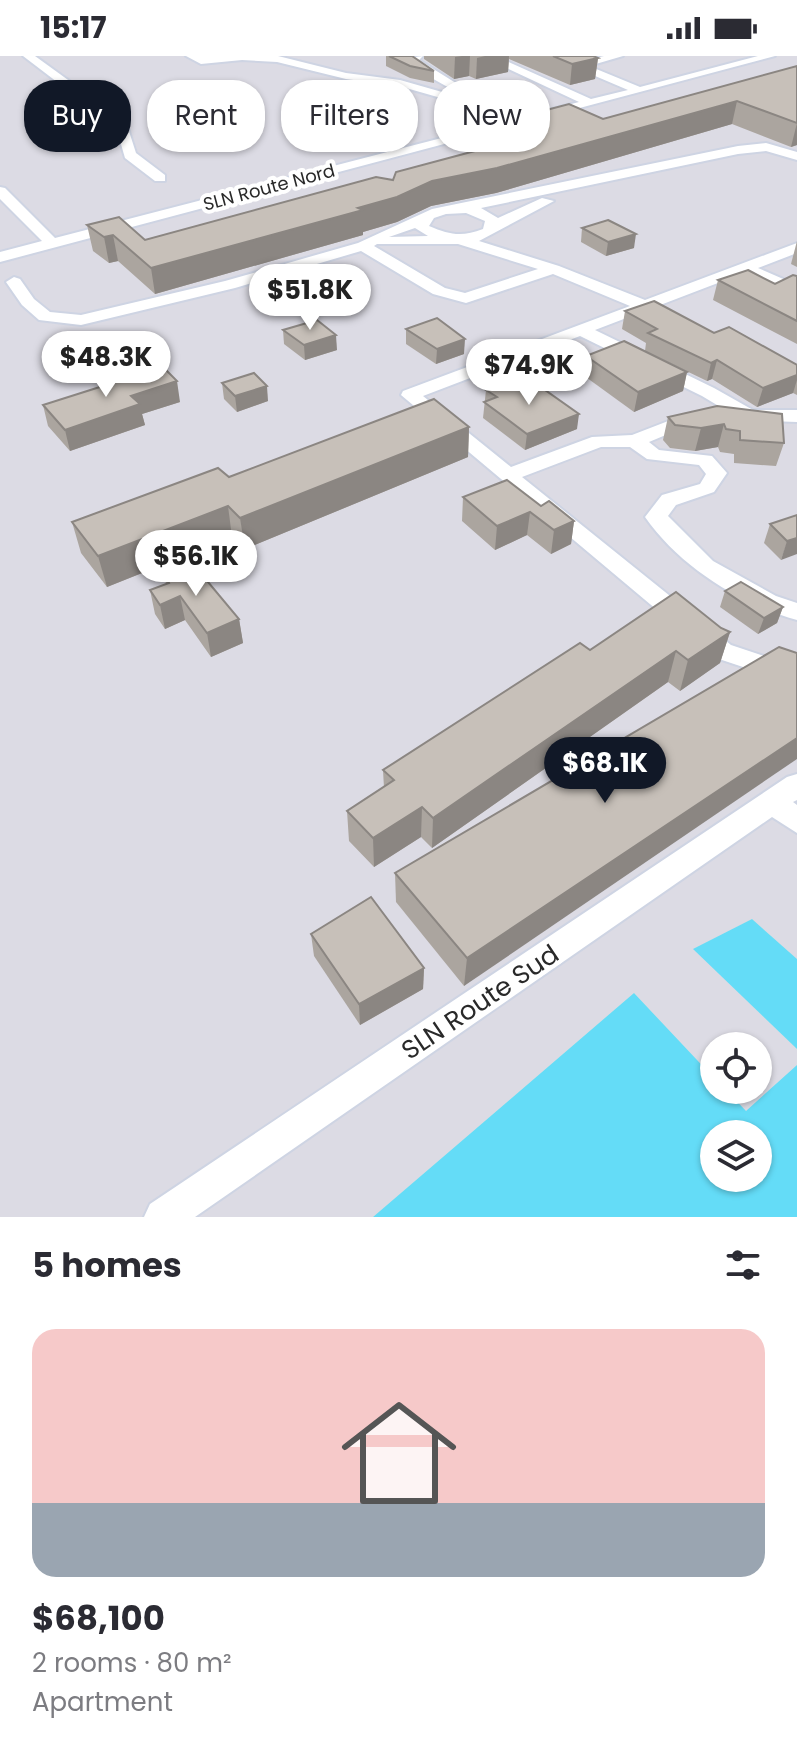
<!DOCTYPE html>
<html lang="en">
<head>
<meta charset="utf-8">
<style>
	:root { --surface:#fff; --page:#f2f2f3; --text:#2b2b33; --muted:#7c7c81; --accent:#111827 }
	body { margin:0; font-family:Poppins,sans-serif; background:var(--page); color:var(--text); height:100vh; display:flex; flex-direction:column; font-size:30px; white-space:nowrap }
	* { box-sizing:border-box; margin:0 }
	p { font-size:26px; color:var(--muted) }
	.icon { flex:none; width:44px; height:44px; fill:none; stroke:currentColor; stroke-width:2; stroke-linecap:round; stroke-linejoin:round }
	.map { position:relative; height:1161px; overflow:hidden }
	.sheet { display:flex; flex-direction:column; background:var(--surface); flex:1 }
	.sheet>* { flex:none }
	.banner { position:absolute; left:24px; top:24px; width:750px; height:72px; display:flex; gap:16px }
	.buttons { position:absolute; left:700px; top:976px; display:grid; gap:16px }
	.buttons a { display:grid; place-items:center; width:72px; height:72px; border-radius:50%; background:var(--surface); box-shadow:0 2px 6px #0004; font-size:40px }
	.price { position:absolute; translate:-50% -68px; padding:0 18px; border-radius:28px; background:#fff; color:#222; font-size:26px; line-height:52px; filter:drop-shadow(0 2px 4px #0008) }
	.price::after { content:''; position:absolute; left:50%; top:48px; width:24px; height:18px; margin-left:-12px; background:inherit; clip-path:polygon(0 0,100% 0,50% 100%) }
	.price.current { background:var(--accent); color:#fff }
	ul { padding:0; list-style:none }
	li { display:grid; align-content:center; gap:16px; height:424px; padding:0 32px }
	li span { display:grid; place-items:center; height:248px; border-radius:24px; color:#555 }
	li>.icon { margin-inline-start:auto }
	span .icon { width:144px; height:144px; fill:#fffc; stroke-width:1 }
	li b { font-size:34px }
	h2 { display:flex; justify-content:space-between; align-items:center; height:96px; padding:0 32px; font-size:34px }
	.chip { padding:0 28px; border-radius:32px; background:var(--surface); box-shadow:0 2px 6px #0004; font-size:28px; line-height:72px }
	.chip.current { background:var(--accent); color:#fff }
	.status { display:flex; justify-content:space-between; align-items:center; height:56px; padding:0 40px; background:var(--surface); direction:ltr }
	.status svg { height:22px; fill:currentColor }
	.map>svg:first-child { display:block }
	.industrial { fill:#dcdbe4 }
	.water { fill:#64dcf7; fill-rule:evenodd }
	.lines { fill:none; stroke-linecap:round; stroke-linejoin:round }
	.minor-casing { stroke:#ced4e3; stroke-width:4 }
	.minor { fill:#fff; fill-rule:evenodd }
	.wall { fill:#aba59f }
	.shaded-wall { fill:#8b8682 }
	.building { fill:#c7c0b9; stroke:#8b8682; stroke-width:2 }
	.labels { text-anchor:middle; dominant-baseline:central; stroke-width:8; stroke-linejoin:round; paint-order:stroke }
	.far-street-label { font-size:18px; fill:#292929; stroke:#fff }
	.near-street-label { font-size:26px; fill:#292929; stroke:#fff }
</style>
</head>
<body>
<div class="status"><b>15:17</b><svg viewBox="0 0 49 12"><path d="M0 12V9h3v3zM5 12V6h3v6zM10 12V3h3v9zM15 12V0h3v12zM26 1h20v11H26zM47 4h2v5h-2z"/></svg></div>
<div class="map">
<svg width="797" height="1161" viewBox="0 0 797 1161">
	<rect width="100%" height="100%" fill="#ece3d9"/>
	<polygon class="industrial" points="0,0 797,0 797,903 752,863 694,893 797,993 797,1009 746,1056 726,1034 758,1034 758,990 714,990 714,1022 634,937 373,1161 0,1161"/>
	<g class="water">
		<polygon points="752,863 797,903 797,993 693,893"/>
		<path d="M634,937l80,85v12h12l20,21 51,-46v152h-424zM714,1078h44v44h-44z"/>
	</g>
	<g class="lines">
		<g class="minor-casing">
			<g id="minor">
				<polygon points="23,0 35,0 126,66 136,97 165,119 165,125 155,125 125,102 116,71"/>
				<path d="M186,0h92l68,17 54,7 49,14 51,29 23,-6c-41,-14 -80,-28 -115,-55v-4l15,-2 -4,4 40,25 78,28 42,-11 -98,-46h14l96,43 37,-9 -54,-23v-4l30,-7h19l-34,10 51,21 118,-31h17l-775,206v-10l42,-11 -42,-42v-12l5,1 50,50 433,-112 -47,-28 -42,-12 -53,-7 -69,-17 -35,-2 -41,4z"/>
				<path d="M766,87l31,9v8l-31,-9 -28,3 -257,54 17,10 44,-20 12,3 -75,40 80,25 86,34 152,-57v10l-39,15 39,17v11l-53,-23 -149,57 119,58 39,22h44v12l-55,-2 -40,-24 -122,-60 -157,60 88,71 81,-30 40,-2 44,-17h26l3,4 -3,4 -22,3 -31,13 10,8 53,6 15,17 -13,19 -38,13 -8,11 45,45 63,35 21,7v17c-57,-16 -117,-53 -152,-103l17,-22 38,-11 6,-10 -7,-9 -52,-6 -17,-12h-29l-79,30 209,168 66,22v18l-84,-28 -312,-262 2,-4 227,-85 -77,-32 -87,29 -33,-9 -72,-43 -126,37 -154,37 -42,-5 -17,-15 -16,-23 8,-5 6,2 14,20 16,13 31,3 144,-34 133,-38 74,-34 306,-63zM446,158l20,-1 19,8 -2,8c-21,8 -33,6 -54,-3l5,-8zM415,172l13,8 -39,1zM377,188h81l80,25 -73,24 -20,-5 -71,-42z"/>
				<polygon points="797,718 797,744 793,746 797,749 797,777 772,761 195,1161 144,1161 150,1148 787,721"/>
			</g>
		</g>
		<use href="#minor" class="minor"/>
	</g>
	<g class="wall">
		<polygon points="386,0 412,0 434,15 434,27 410,22 386,10"/>
		<polygon points="424,0 593,0 598,2 595,23 570,29 509,3 508,16 476,23 469,20 454,23 424,3"/>
		<polygon points="797,10 797,89 791,91 732,68 496,137 431,150 397,166 363,176 363,179 155,238 118,205 109,207 93,195 87,169 145,184 393,124 499,88 501,66 603,63"/>
		<polygon points="582,172 634,192 606,200 581,186"/>
		<polygon points="797,185 797,211 791,208"/>
		<polygon points="797,220 797,288 713,244 718,224 775,228"/>
		<polygon points="625,255 714,277 797,309 797,339 793,337 757,351 712,323 707,325 645,295 646,287 622,273"/>
		<polygon points="406,273 464,298 436,308 406,288"/>
		<polygon points="283,274 337,294 305,304 284,288"/>
		<polygon points="586,300 687,316 683,335 634,356 583,319"/>
		<polygon points="222,327 268,345 237,356 224,343"/>
		<polygon points="486,334 577,373 525,394 483,362"/>
		<polygon points="180,346 142,358 145,369 70,395 48,370 43,349"/>
		<polygon points="717,350 784,387 776,410 734,407 734,398 720,396 718,391 695,395 670,392 663,384 668,361"/>
		<polygon points="469,371 468,401 245,493 232,481 107,531 81,497 72,466 229,421"/>
		<polygon points="463,441 541,450 574,465 571,488 551,498 527,479 495,494 462,465"/>
		<polygon points="797,459 781,504 764,487 770,468"/>
		<polygon points="164,518 239,563 243,587 211,601 185,564 165,573 155,558 150,534 166,528"/>
		<polygon points="725,535 783,551 777,567 758,578 720,551"/>
		<polygon points="721,572 730,576 720,607 680,635 668,626 432,792 421,781 374,811 349,785 347,755 384,732 383,714 590,594"/>
		<polygon points="779,591 464,930 396,846 395,817"/>
		<polygon points="311,878 424,912 423,933 360,969 314,900"/>
	</g>
	<g class="shaded-wall">
		<polygon points="462,0 470,0 469,20 454,23 455,1"/>
		<polygon points="485,0 509,0 508,16 476,23 477,2"/>
		<polygon points="598,2 595,23 570,29 572,8"/>
		<polygon points="737,45 732,68 496,137 431,150 397,166 363,176 363,179 155,238 151,212 358,152 432,125"/>
		<polygon points="797,67 797,89 791,91"/>
		<polygon points="636,178 634,192 606,200 608,186"/>
		<polygon points="113,179 118,205 109,207 104,181"/>
		<polygon points="336,279 337,294 305,304 304,289"/>
		<polygon points="465,283 464,298 436,308 437,293"/>
		<polygon points="717,304 712,323 707,325 711,307"/>
		<polygon points="687,316 683,335 634,356 638,336"/>
		<polygon points="797,319 797,324 793,337 757,351 763,332"/>
		<polygon points="177,325 180,346 142,358 145,369 70,395 65,374 131,340"/>
		<polygon points="267,330 268,345 237,356 235,340"/>
		<polygon points="579,358 577,373 525,394 527,378"/>
		<polygon points="724,368 718,391 695,395 701,372"/>
		<polygon points="469,371 468,401 245,493 240,462"/>
		<polygon points="228,450 232,481 107,531 98,500"/>
		<polygon points="530,456 527,479 495,494 497,470"/>
		<polygon points="574,465 571,488 551,498 554,474"/>
		<polygon points="797,482 797,498 781,504 787,485"/>
		<polygon points="180,540 185,564 165,573 160,549"/>
		<polygon points="783,551 777,567 758,578 764,562"/>
		<polygon points="239,563 243,587 211,601 207,577"/>
		<polygon points="730,576 720,607 680,635 688,604"/>
		<polygon points="676,595 668,626 432,792 433,762"/>
		<polygon points="797,682 797,703 464,930 467,902"/>
		<polygon points="422,751 421,781 374,811 373,782"/>
		<polygon points="424,912 423,933 360,969 359,948"/>
	</g>
	<g class="building">
		<polygon points="389,0 412,0 434,15 410,10"/>
		<polygon points="553,0 593,0 598,2 572,8"/>
		<polygon points="797,10 797,67 737,45 497,112 432,125 397,141 358,152 363,154 151,212 113,179 104,181 87,169 119,161 145,184 376,121 393,124 396,116 531,80 501,66 569,48 603,63"/>
		<polygon points="608,164 636,178 608,186 582,172"/>
		<polygon points="748,214 775,228 793,219 797,220 797,265 718,224"/>
		<polygon points="654,245 714,277 729,271 797,309 797,319 763,332 717,304 711,307 648,277 657,273 625,255"/>
		<polygon points="437,262 465,283 437,293 406,273"/>
		<polygon points="317,264 336,279 304,289 283,274"/>
		<polygon points="624,285 687,316 638,336 586,300"/>
		<polygon points="163,311 177,325 131,340 140,348 65,374 43,349"/>
		<polygon points="254,317 267,330 235,340 222,327"/>
		<polygon points="506,327 517,334 535,327 579,358 527,378 484,346 497,341 486,334"/>
		<polygon points="434,343 469,371 240,462 228,450 98,500 72,466 218,412 229,421"/>
		<polygon points="717,350 782,358 784,387 740,384 740,375 726,373 724,368 701,372 675,369 668,361"/>
		<polygon points="507,424 541,450 549,445 574,465 554,474 530,456 497,470 463,441"/>
		<polygon points="797,459 797,482 787,485 770,468"/>
		<polygon points="193,508 239,563 207,577 180,540 160,549 150,534 169,527 164,518"/>
		<polygon points="741,526 783,551 764,562 725,535"/>
		<polygon points="676,536 721,572 730,576 688,604 676,595 433,762 422,751 373,782 347,755 394,724 383,714 580,587 590,594"/>
		<polygon points="779,591 797,597 797,682 467,902 395,817"/>
		<polygon points="371,841 424,912 359,948 311,878"/>
	</g>
	<g class="labels">
		<g class="far-street-label">
			<text transform="translate(269 131) rotate(-15)">SLN Route Nord</text>
		</g>
		<g class="near-street-label">
			<text transform="translate(480 946) rotate(-34)">SLN Route Sud</text>
		</g>
	</g>
</svg>
<div class="buttons">
<a><svg class="icon" aria-label="locate" viewBox="0 0 24 24"><circle cx="12" cy="12" r="6"/><path d="M12 2v4M12 18v4M2 12h4M18 12h4"/></svg></a>
<a><svg class="icon" aria-label="layers" viewBox="0 0 24 24"><path d="M12 4l9 5-9 5-9-5zM3 14l9 5 9-5"/></svg></a>
</div>
<b class="price" style="left:310px;top:276px">$51.8K</b>
<b class="price" style="left:106px;top:343px">$48.3K</b>
<b class="price" style="left:529px;top:351px">$74.9K</b>
<b class="price" style="left:196px;top:542px">$56.1K</b>
<b class="price current" style="left:605px;top:749px">$68.1K</b>
<div class="banner">
<a class="chip current">Buy</a>
<a class="chip">Rent</a>
<a class="chip">Filters</a>
<a class="chip">New</a>
</div>
</div>
<section class="sheet">
<h2>5 homes<svg class="icon" aria-label="filters" viewBox="0 0 24 24"><path d="M4 7h16M4 17h16"/><circle cx="9" cy="7" r="2"/><circle cx="15" cy="17" r="2"/></svg></h2>
<ul>
<li><span style="background:linear-gradient(#f6c9c9 70%,#9aa5b1 0)"><svg class="icon" aria-label="home" viewBox="0 0 24 24"><path d="M3 11l9-7 9 7M6 9v11h12V9"/></svg></span><div><b>$68,100</b><p>2 rooms · 80 m²</p><p>Apartment</p></div></li>
</ul>
</section>
</body>
</html>
